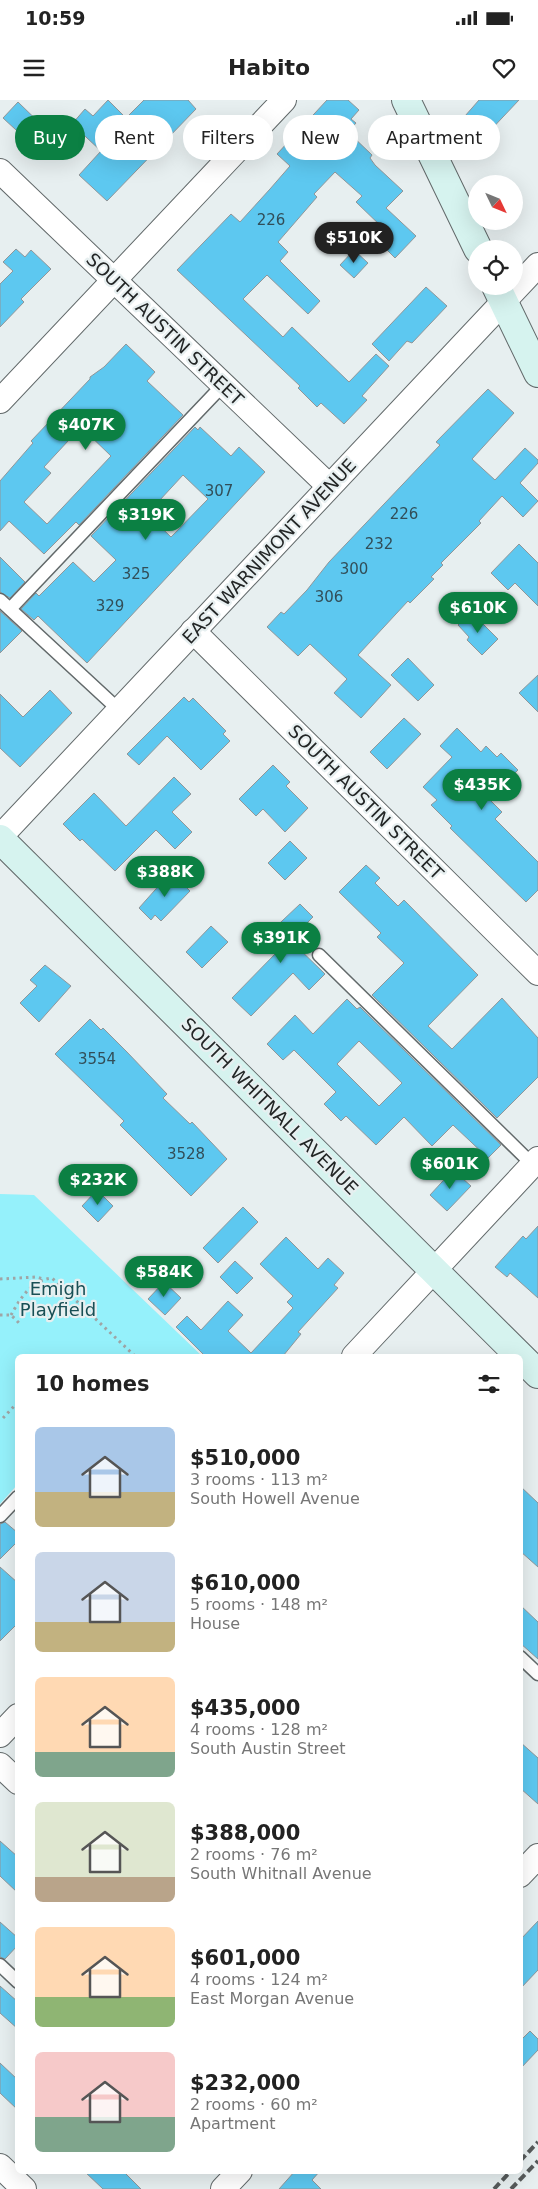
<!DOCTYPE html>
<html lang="en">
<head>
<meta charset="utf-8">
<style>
	:root { --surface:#fff; --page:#f2f2f2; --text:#222; --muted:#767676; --accent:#0b8043 }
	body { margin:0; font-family:"DejaVu Sans",sans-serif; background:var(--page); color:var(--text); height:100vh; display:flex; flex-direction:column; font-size:19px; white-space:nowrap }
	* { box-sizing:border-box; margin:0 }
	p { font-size:16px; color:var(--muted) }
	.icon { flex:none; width:28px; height:28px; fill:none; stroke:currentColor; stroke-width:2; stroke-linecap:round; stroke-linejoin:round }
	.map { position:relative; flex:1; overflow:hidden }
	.sheet { position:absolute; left:15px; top:1254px; width:508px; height:820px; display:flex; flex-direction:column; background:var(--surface); border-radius:8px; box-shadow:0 5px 20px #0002 }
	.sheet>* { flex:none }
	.guide { position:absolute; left:15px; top:15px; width:509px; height:45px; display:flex; gap:10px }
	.needle { width:32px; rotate:133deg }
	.fabs { position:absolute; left:468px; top:75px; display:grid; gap:10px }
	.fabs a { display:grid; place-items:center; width:55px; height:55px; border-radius:50%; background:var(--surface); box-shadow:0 5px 20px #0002; font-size:25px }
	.price { position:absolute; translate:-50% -42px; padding:0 11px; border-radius:18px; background:var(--accent); color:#fff; font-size:16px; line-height:32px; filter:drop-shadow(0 1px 2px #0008) }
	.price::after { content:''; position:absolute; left:50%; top:30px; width:15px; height:11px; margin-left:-8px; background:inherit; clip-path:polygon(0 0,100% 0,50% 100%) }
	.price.current { background:#222; color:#fff }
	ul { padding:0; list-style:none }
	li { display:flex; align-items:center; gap:15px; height:125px; padding:0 20px }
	li span { display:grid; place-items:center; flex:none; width:140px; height:100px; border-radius:8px; color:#555 }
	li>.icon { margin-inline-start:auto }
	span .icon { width:60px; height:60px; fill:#fffc; stroke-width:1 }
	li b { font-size:21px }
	h2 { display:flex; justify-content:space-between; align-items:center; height:60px; padding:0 20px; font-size:21px }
	.chip { padding:0 18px; border-radius:22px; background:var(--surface); box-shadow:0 5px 20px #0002; font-size:18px; line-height:45px }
	.chip.current { background:var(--accent); color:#fff }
	.status { display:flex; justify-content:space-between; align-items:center; height:35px; padding:0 25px; background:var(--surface); direction:ltr }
	.status svg { height:14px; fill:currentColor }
	header { display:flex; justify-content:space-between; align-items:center; height:65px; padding:0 20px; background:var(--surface); font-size:22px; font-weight:700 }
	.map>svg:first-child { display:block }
	.green { fill:#95f1fb }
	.building { fill:#5dc8f0; stroke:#909699; fill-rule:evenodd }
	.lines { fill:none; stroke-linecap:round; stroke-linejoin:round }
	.lane-casing { stroke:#62696a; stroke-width:15 }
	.street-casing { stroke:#62696a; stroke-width:26 }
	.secondary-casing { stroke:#62696a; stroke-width:30 }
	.path { stroke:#9fa5a6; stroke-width:3; stroke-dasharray:2.5 4; stroke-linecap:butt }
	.lane { stroke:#fff; stroke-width:12 }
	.street { stroke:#fff; stroke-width:24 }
	.secondary { stroke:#d6f3ef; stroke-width:28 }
	.rail { stroke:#565a5a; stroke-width:4; stroke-dasharray:8 4; stroke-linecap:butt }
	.labels { text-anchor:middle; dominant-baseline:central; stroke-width:4.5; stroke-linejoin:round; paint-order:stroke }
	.number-label { font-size:15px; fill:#324e58 }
	.street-label { font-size:18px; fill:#232626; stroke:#e7eff0 }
	.park-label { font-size:18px; fill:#184f55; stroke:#e7eff0 }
</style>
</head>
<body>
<div class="status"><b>10:59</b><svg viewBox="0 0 49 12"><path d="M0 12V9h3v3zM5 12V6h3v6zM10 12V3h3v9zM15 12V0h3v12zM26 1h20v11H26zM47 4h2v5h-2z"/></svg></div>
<header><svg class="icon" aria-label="menu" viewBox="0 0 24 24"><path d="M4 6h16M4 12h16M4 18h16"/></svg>Habito<svg class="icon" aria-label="heart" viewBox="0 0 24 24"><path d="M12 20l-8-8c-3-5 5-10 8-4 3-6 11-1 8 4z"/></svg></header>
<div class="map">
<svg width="538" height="2089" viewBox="0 0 538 2089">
	<rect width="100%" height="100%" fill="#e7eff0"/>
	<polygon class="green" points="0,1094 34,1095 202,1256 18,1256 17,1385 0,1404"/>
	<g class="building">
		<polygon points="108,0 126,18 144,0 188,0 196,9 107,101 79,75 101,51 72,24 85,9 93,16"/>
		<polygon points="327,0 348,0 359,10 351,19 356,23 348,32 372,55 370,58 375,65 403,91 386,108 416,136 395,158 375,138 384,129 356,102 362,96 335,72 314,94 317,97 278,142 288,152 280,161 320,201 308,214 267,175 243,199 283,237 292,227 349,282 376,254 389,266 362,296 367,300 344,324 321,303 317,307 298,288 300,286 177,170 231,114 240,122 270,89 290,66 277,54"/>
		<polygon points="479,0 519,0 486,35 465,16"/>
		<polygon points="18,2 55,38 41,53 3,18"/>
		<polygon points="16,149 25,157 31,150 51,169 21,199 24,202 0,227 0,184 13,171 3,162"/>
		<polygon points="354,150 368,163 354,178 340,165"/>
		<polygon points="426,187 447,206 412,243 407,241 389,261 372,244"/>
		<path d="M126,244l29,28 -8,9 36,34 -104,110 -3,-3 -32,32 -35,-33 -9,10v-50l33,-38 -2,-2 59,-62v-2l14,-10zM81,327l30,29 -64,68 -23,-22 27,-29 -7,-6z"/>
		<polygon points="488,289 514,313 472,359 495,380 525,348 538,360 538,363 520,383 538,401 523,417 502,396 479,421 481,423 441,463 443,465 431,477 434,479 410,503 408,501 358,555 391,585 361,618 334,593 347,579 310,544 298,556 267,527 281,512 284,514 307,490 329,462 440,345 436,342"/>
		<path d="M195,327l3,3 2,-3 31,29 8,-9 26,25 -178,191 -49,-47 -4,4 -13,-11 15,-16 3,3 34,-34 21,20 22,-22 -25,-24zM183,375l25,24 -37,38 -24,-23z"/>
		<polygon points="519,444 538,463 538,506 515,483 508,490 491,473"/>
		<polygon points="0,457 25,482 10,498 0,492"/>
		<polygon points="0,511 22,531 0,553"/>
		<polygon points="471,512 498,539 482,555 467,540 469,537 458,525"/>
		<polygon points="408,558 434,585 418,601 391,575"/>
		<polygon points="538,575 538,612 519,593"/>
		<polygon points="50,590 72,613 20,667 0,648 0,594 23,617"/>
		<polygon points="184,597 189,602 193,598 226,631 223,634 230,641 201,670 167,636 139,665 127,654"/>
		<polygon points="404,618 421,634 387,669 370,652"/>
		<polygon points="457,628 481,652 486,646 497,657 501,653 518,670 489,699 502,712 495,719 538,762 538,790 526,802 450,728 452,726 431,705 437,700 423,687 452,657 440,646"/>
		<polygon points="273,665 290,682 286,686 308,708 285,732 263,709 256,716 239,699"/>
		<polygon points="174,677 191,694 172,712 192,732 175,749 156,730 115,771 82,739 80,741 63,724 94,693 126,726"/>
		<polygon points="290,741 307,758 285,780 268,763"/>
		<polygon points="366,765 380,778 375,783 398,806 404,800 478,875 428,926 452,949 502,898 538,938 538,977 497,1018 372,895 404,863 377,837 381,833 339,792"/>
		<polygon points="171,772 190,791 161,821 155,815 151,820 139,808"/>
		<polygon points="300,804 313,817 290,840 325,874 309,890 293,873 251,916 232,898 278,851 264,838"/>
		<polygon points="211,826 228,842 202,868 186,852"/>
		<polygon points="45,865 71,886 39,922 20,903 37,886 30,880"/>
		<path d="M347,899l10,10 3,-2 141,138 -13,13 -35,-33 -21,21 -28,-29 -28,28 -30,-29 -5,5 -17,-17 12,-12 -42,-42 -11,10 -16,-16 28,-29 18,19zM359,941l43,42 -23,23 -42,-42z"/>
		<polygon points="90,919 101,930 103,928 127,952 167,994 163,998 190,1024 192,1022 227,1059 191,1096 120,1025 124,1021 55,954"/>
		<polygon points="453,1070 471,1086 447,1111 430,1095"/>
		<polygon points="97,1090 113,1106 98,1122 82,1106"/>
		<polygon points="243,1107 258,1122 218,1163 203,1148"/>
		<polygon points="538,1126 538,1198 510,1173 507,1177 495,1167 523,1136 526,1139"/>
		<polygon points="286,1137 318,1169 328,1158 344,1173 334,1185 338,1188 298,1232 301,1234 283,1256 205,1256 176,1227 187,1216 201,1230 228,1201 243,1215 228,1231 251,1253 293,1208 287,1202 293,1196 260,1164"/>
		<polygon points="235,1161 253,1178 237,1194 220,1177"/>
		<polygon points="164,1182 181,1198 165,1215 148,1199"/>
		<polygon points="520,1386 538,1403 538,1467 520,1451"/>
		<polygon points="5,1422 18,1433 18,1441 0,1459 0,1424"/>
		<polygon points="0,1467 18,1483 18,1523 0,1541"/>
		<polygon points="520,1505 538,1522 538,1559 520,1543"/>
		<polygon points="520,1642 538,1658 538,1704 520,1688"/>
		<polygon points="0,1741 18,1757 18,1793 0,1776"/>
		<polygon points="538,1821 538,1870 520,1889 520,1840"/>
		<polygon points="0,1822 18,1838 18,1845 5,1859 0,1857"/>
		<polygon points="0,1886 18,1902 18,1929 0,1913"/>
		<polygon points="530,1931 538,1939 538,1950 520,1969 520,1941"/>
		<polygon points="0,1963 18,1980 18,2010 0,1993"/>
		<polygon points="84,2071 123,2071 141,2089 103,2089"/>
		<polygon points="295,2071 320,2071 312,2080 321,2089 279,2089"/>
	</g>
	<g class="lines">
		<g class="lane-casing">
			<g id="lane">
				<polyline points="0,500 119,610"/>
				<polyline points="10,509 223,285"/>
				<polyline points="319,855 533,1065"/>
				<polyline points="0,1416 18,1397"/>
				<polyline points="520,1557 538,1574"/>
				<polyline points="0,1865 18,1882"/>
			</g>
		</g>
		<g class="street-casing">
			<g id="street">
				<polyline points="0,71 329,386"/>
				<polyline points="0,301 284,0"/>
				<polyline points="193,531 538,873"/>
				<polyline points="0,737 538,165"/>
				<polyline points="354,1256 538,1059"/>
				<polyline points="0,1635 18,1616"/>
				<polyline points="0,1665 18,1682"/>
				<polyline points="520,1775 538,1756"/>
				<polyline points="0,2066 24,2089"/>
				<polyline points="223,2089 240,2071"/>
			</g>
		</g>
		<g class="secondary-casing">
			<g id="secondary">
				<polyline points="406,0 478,149"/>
				<polyline points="496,186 538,273"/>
				<polyline points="0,739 538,1274"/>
			</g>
		</g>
		<g class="path">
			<polyline points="0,1179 36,1177 43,1179"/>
			<polyline points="0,1215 11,1215 19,1223"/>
			<path d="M11,1215c9,-16 20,-35 41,-37l83,78"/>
			<polyline points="3,1318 18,1302"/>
		</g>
		<use href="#lane" class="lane"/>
		<use href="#street" class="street"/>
		<use href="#secondary" class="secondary"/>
		<g class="rail">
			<polyline points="520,2061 538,2042"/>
			<polyline points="494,2089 511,2071"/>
			<polyline points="511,2089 538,2061"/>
		</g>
	</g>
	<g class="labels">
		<g class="number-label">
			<text x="271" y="120">226</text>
			<text x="219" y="391">307</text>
			<text x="404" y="414">226</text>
			<text x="379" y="444">232</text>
			<text x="354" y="469">300</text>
			<text x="136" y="474">325</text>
			<text x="329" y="497">306</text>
			<text x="110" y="506">329</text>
			<text x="97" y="959">3554</text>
			<text x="186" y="1054">3528</text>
		</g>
		<g class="street-label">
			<text transform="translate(165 229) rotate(44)">SOUTH AUSTIN STREET</text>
			<text transform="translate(269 451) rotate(-47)">EAST WARNIMONT AVENUE</text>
			<text transform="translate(366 702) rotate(45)">SOUTH AUSTIN STREET</text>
			<text transform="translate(270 1006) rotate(45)">SOUTH WHITNALL AVENUE</text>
		</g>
		<g class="park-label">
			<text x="58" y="1188">Emigh<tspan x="58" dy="21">Playfield</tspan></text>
		</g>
	</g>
</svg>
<div class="fabs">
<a><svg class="needle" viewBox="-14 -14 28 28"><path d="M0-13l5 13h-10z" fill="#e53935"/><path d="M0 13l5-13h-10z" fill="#767676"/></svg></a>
<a><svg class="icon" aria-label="locate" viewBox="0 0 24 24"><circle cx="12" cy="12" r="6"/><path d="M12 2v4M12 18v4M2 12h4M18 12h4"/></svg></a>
</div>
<b class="price current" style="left:354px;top:164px">$510K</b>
<b class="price" style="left:86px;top:351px">$407K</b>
<b class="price" style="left:146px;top:441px">$319K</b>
<b class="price" style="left:478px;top:534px">$610K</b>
<b class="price" style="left:482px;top:711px">$435K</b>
<b class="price" style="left:165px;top:798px">$388K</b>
<b class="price" style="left:281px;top:864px">$391K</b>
<b class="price" style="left:450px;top:1090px">$601K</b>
<b class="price" style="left:98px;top:1106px">$232K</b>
<b class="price" style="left:164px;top:1198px">$584K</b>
<div class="guide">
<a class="chip current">Buy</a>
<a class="chip">Rent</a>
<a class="chip">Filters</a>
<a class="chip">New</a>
<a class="chip">Apartment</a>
</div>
<section class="sheet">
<h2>10 homes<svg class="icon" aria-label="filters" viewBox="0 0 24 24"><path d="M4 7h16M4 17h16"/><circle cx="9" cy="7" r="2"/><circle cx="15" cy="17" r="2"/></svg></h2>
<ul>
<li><span style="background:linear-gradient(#a9c7e8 65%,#c2b280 0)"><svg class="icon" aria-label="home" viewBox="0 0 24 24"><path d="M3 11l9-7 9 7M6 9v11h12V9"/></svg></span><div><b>$510,000</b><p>3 rooms · 113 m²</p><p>South Howell Avenue</p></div></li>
<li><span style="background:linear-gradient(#c9d6e8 70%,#c2b280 0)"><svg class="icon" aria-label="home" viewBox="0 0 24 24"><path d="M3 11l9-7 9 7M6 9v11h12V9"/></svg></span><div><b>$610,000</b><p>5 rooms · 148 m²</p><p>House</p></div></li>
<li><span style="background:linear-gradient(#ffd9b3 75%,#7fa58c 0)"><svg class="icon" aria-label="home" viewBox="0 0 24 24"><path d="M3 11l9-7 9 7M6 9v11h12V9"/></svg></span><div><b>$435,000</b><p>4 rooms · 128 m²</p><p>South Austin Street</p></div></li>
<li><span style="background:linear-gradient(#dfe7d0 75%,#b9a48a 0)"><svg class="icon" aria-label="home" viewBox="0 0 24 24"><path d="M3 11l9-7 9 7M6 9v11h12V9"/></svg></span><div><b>$388,000</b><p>2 rooms · 76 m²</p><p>South Whitnall Avenue</p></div></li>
<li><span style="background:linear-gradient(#ffd9b3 70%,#8fb573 0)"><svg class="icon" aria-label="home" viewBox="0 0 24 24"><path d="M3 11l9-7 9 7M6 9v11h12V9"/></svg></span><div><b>$601,000</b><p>4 rooms · 124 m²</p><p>East Morgan Avenue</p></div></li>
<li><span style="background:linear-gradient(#f6c9c9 65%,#7fa58c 0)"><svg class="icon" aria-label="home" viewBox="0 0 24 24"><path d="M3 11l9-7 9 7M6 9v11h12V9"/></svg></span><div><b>$232,000</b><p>2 rooms · 60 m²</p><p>Apartment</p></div></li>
</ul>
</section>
</div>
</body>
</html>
